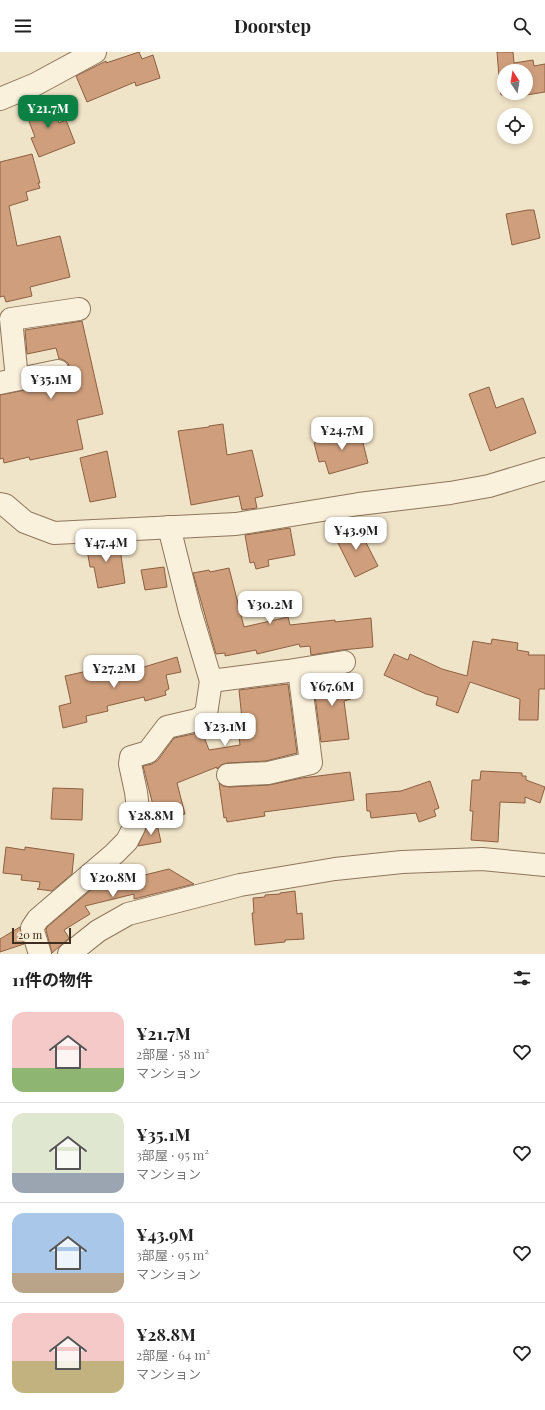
<!DOCTYPE html>
<html lang="ja">
<head>
<meta charset="utf-8">
<style>
	:root { --surface:#fff; --page:#f2f2f2; --text:#222; --muted:#767676; --line:#e0e0e0; --accent:#0b8043 }
	body { margin:0; font-family:"Playfair Display","Noto Sans JP",serif; background:var(--page); color:var(--text); height:100vh; display:flex; flex-direction:column; font-size:15px; white-space:nowrap }
	* { box-sizing:border-box; margin:0 }
	p { font-size:13px; color:var(--muted) }
	.icon { flex:none; width:22px; height:22px; fill:none; stroke:currentColor; stroke-width:2; stroke-linecap:round; stroke-linejoin:round }
	.map { position:relative; height:902px; overflow:hidden }
	.sheet { display:flex; flex-direction:column; background:var(--surface); flex:1 }
	.sheet>* { flex:none }
	.needle { width:26px; rotate:348deg }
	.controls { position:absolute; left:497px; top:12px; display:grid; gap:8px }
	.controls a { display:grid; place-items:center; width:36px; height:36px; border-radius:50%; background:var(--surface); box-shadow:0 2px 6px #0003; font-size:20px }
	.scale { position:absolute; left:12px; bottom:10px; width:59px; box-sizing:border-box; padding-left:4px; border:2px solid #3d2e20; border-top:0; font-size:11px; line-height:14px; white-space:nowrap; color:#3d2e20; -webkit-text-stroke:3px #f7eed8; paint-order:stroke }
	.price { position:absolute; translate:-50% -34px; padding:0 9px; border-radius:8px; background:#fff; color:#222; font-size:13px; line-height:26px; filter:drop-shadow(0 1px 2px #0008) }
	.price::after { content:''; position:absolute; left:50%; top:24px; width:12px; height:9px; margin-left:-6px; background:inherit; clip-path:polygon(0 0,100% 0,50% 100%) }
	.price.active { background:var(--accent); color:#fff }
	ul { padding:0; list-style:none }
	li { display:flex; align-items:center; gap:12px; height:100px; padding:0 12px }
	li+li { border-top:1px solid var(--line) }
	li span { display:grid; place-items:center; flex:none; width:112px; height:80px; border-radius:12px; color:#555 }
	li>.icon { margin-inline-start:auto }
	span .icon { width:48px; height:48px; fill:#fffc; stroke-width:1 }
	li b { font-size:17px }
	h2 { display:flex; justify-content:space-between; align-items:center; height:48px; padding:0 12px; font-size:17px }
	header { display:flex; justify-content:space-between; align-items:center; height:52px; padding:0 12px; background:var(--surface); font-size:18px; font-weight:700 }
	.map>svg:first-child { display:block }
	.building { fill:#cf9f7d; stroke:#8d5f41; fill-rule:evenodd }
	.lines { fill:none; stroke-linecap:round; stroke-linejoin:round }
	.street-casing { stroke:#8d765c; stroke-width:24 }
	.street { stroke:#faf1dc; stroke-width:22 }
</style>
</head>
<body>
<header><svg class="icon" aria-label="menu" viewBox="0 0 24 24"><path d="M4 6h16M4 12h16M4 18h16"/></svg>Doorstep<svg class="icon" aria-label="search" viewBox="0 0 24 24"><circle cx="10" cy="10" r="6"/><path d="M15 15l6 6"/></svg></header>
<div class="map">
<svg width="545" height="902" viewBox="0 0 545 902">
	<rect width="100%" height="100%" fill="#f0e4c8"/>
	<g class="building">
		<polygon points="139,0 142,7 153,3 160,26 136,34 135,30 87,50 76,24 106,9 106,11"/>
		<path d="M497,0h16l1,11 19,-3 1,6 11,-2v28l-37,6 -1,-4 -6,1 -3,-18h1zM504,19h22v22h-22z"/>
		<polygon points="49,47 59,71 66,68 75,91 39,105 31,86 35,85 24,56"/>
		<polygon points="32,102 40,131 38,131 40,136 26,140 28,148 9,154 17,194 60,184 70,225 30,235 32,244 6,250 4,244 0,245 0,110"/>
		<polygon points="528,158 534,158 540,186 512,193 506,162"/>
		<polygon points="82,269 103,362 77,368 83,397 30,408 29,405 4,411 3,406 0,407 0,343 61,331 67,328 70,323 70,317 68,311 62,307 59,307 56,296 27,302 25,278"/>
		<polygon points="489,335 496,356 523,346 536,381 490,399 469,342"/>
		<polygon points="223,372 227,403 252,398 263,444 255,446 257,456 242,458 239,444 191,453 178,379 209,375 209,374"/>
		<polygon points="354,376 354,380 360,379 368,411 329,422 325,409 319,410 314,391 335,385 334,381"/>
		<polygon points="107,399 116,445 90,450 80,406"/>
		<polygon points="357,473 378,514 355,525 335,485"/>
		<polygon points="290,476 295,503 268,508 269,514 256,517 254,510 250,511 245,483"/>
		<polygon points="119,490 125,531 98,536 94,515 90,515 86,492"/>
		<polygon points="164,515 167,535 145,538 141,518"/>
		<polygon points="229,516 244,575 288,565 290,573 335,568 335,570 371,566 373,595 342,598 311,603 310,594 300,595 299,592 257,602 256,598 225,604 225,601 216,602 193,521 209,518 210,520"/>
		<polygon points="492,587 518,591 517,598 529,600 528,603 545,603 545,637 539,637 538,668 519,668 520,647 470,630 458,661 436,653 438,645 426,642 384,623 394,602 408,608 410,602 442,617 467,624 473,589 491,592"/>
		<polygon points="177,605 181,620 166,623 169,637 165,639 166,643 145,649 144,645 107,654 108,659 86,664 87,670 63,676 59,654 71,651 65,624 101,616 102,621 133,613 134,618"/>
		<polygon points="347,622 348,629 349,629 351,647 344,649 349,687 321,690 313,628"/>
		<polygon points="288,632 297,701 266,709 227,711 221,713 217,717 217,715 177,731 185,762 157,769 143,714 152,712 158,708 174,686 198,681 200,687 204,685 209,698 240,693 237,667 242,667 239,638"/>
		<polygon points="481,719 522,721 522,724 526,724 526,728 545,735 540,751 525,745 525,751 500,750 498,790 471,788 473,759 470,759 472,728 480,728"/>
		<polygon points="350,720 354,748 264,760 265,764 227,770 226,765 224,766 219,731 223,734 229,735 269,733 302,726"/>
		<polygon points="430,729 439,756 434,758 436,764 419,770 416,761 371,766 370,759 367,759 366,742 401,739"/>
		<polygon points="53,736 83,737 82,768 51,767"/>
		<polygon points="157,772 161,790 138,794 147,774"/>
		<polygon points="6,795 25,798 25,795 74,802 72,822 52,839 37,837 39,836 40,830 21,828 22,823 3,821"/>
		<polygon points="117,816 120,829 169,817 194,832 134,847 134,842 85,854 90,862 64,878 69,886 52,901 46,878 47,875"/>
		<polygon points="295,839 297,862 302,861 304,887 285,888 285,890 255,893 252,861 254,861 253,846 265,845 265,843 280,842 280,841"/>
		<polygon points="20,875 24,892 0,900 0,887"/>
	</g>
	<g class="lines">
		<g class="street-casing">
			<g id="street">
				<polyline points="0,47 36,32 95,0"/>
				<polyline points="17,327 11,267 79,257"/>
				<polyline points="0,331 58,319"/>
				<polyline points="0,452 5,453 25,470 54,481 236,472 359,452 450,441 489,434 545,417"/>
				<polyline points="211,629 288,619 344,610"/>
				<polyline points="228,723 268,721 311,711 299,618"/>
				<polyline points="40,902 32,876 38,867 114,802 127,789 134,775 138,757 136,740 130,712 131,705 148,700 167,675 197,668 206,662 211,629 190,559 169,475"/>
				<polyline points="69,902 98,879 128,862 240,833 335,817 402,810 482,807 545,813"/>
			</g>
		</g>
		<use href="#street" class="street"/>
	</g>
</svg>
<div class="controls">
<a><svg class="needle" viewBox="-14 -14 28 28"><path d="M0-13l5 13h-10z" fill="#e53935"/><path d="M0 13l5-13h-10z" fill="#767676"/></svg></a>
<a><svg class="icon" aria-label="locate" viewBox="0 0 24 24"><circle cx="12" cy="12" r="6"/><path d="M12 2v4M12 18v4M2 12h4M18 12h4"/></svg></a>
</div>
<div class="scale">20 m</div>
<b class="price active" style="left:48px;top:77px">¥21.7M</b>
<b class="price" style="left:51px;top:348px">¥35.1M</b>
<b class="price" style="left:342px;top:399px">¥24.7M</b>
<b class="price" style="left:356px;top:499px">¥43.9M</b>
<b class="price" style="left:106px;top:511px">¥47.4M</b>
<b class="price" style="left:270px;top:573px">¥30.2M</b>
<b class="price" style="left:114px;top:637px">¥27.2M</b>
<b class="price" style="left:332px;top:655px">¥67.6M</b>
<b class="price" style="left:225px;top:695px">¥23.1M</b>
<b class="price" style="left:151px;top:784px">¥28.8M</b>
<b class="price" style="left:113px;top:846px">¥20.8M</b>
</div>
<section class="sheet">
<h2>11件の物件<svg class="icon" aria-label="filters" viewBox="0 0 24 24"><path d="M4 7h16M4 17h16"/><circle cx="9" cy="7" r="2"/><circle cx="15" cy="17" r="2"/></svg></h2>
<ul>
<li><span style="background:linear-gradient(#f6c9c9 70%,#8fb573 0)"><svg class="icon" aria-label="home" viewBox="0 0 24 24"><path d="M3 11l9-7 9 7M6 9v11h12V9"/></svg></span><div><b>¥21.7M</b><p>2部屋 · 58 m²</p><p>マンション</p></div><svg class="icon" aria-label="heart" viewBox="0 0 24 24"><path d="M12 20l-8-8c-3-5 5-10 8-4 3-6 11-1 8 4z"/></svg></li>
<li><span style="background:linear-gradient(#dfe7d0 75%,#9aa5b1 0)"><svg class="icon" aria-label="home" viewBox="0 0 24 24"><path d="M3 11l9-7 9 7M6 9v11h12V9"/></svg></span><div><b>¥35.1M</b><p>3部屋 · 95 m²</p><p>マンション</p></div><svg class="icon" aria-label="heart" viewBox="0 0 24 24"><path d="M12 20l-8-8c-3-5 5-10 8-4 3-6 11-1 8 4z"/></svg></li>
<li><span style="background:linear-gradient(#a9c7e8 75%,#b9a48a 0)"><svg class="icon" aria-label="home" viewBox="0 0 24 24"><path d="M3 11l9-7 9 7M6 9v11h12V9"/></svg></span><div><b>¥43.9M</b><p>3部屋 · 95 m²</p><p>マンション</p></div><svg class="icon" aria-label="heart" viewBox="0 0 24 24"><path d="M12 20l-8-8c-3-5 5-10 8-4 3-6 11-1 8 4z"/></svg></li>
<li><span style="background:linear-gradient(#f6c9c9 60%,#c2b280 0)"><svg class="icon" aria-label="home" viewBox="0 0 24 24"><path d="M3 11l9-7 9 7M6 9v11h12V9"/></svg></span><div><b>¥28.8M</b><p>2部屋 · 64 m²</p><p>マンション</p></div><svg class="icon" aria-label="heart" viewBox="0 0 24 24"><path d="M12 20l-8-8c-3-5 5-10 8-4 3-6 11-1 8 4z"/></svg></li>
</ul>
</section>
</body>
</html>
